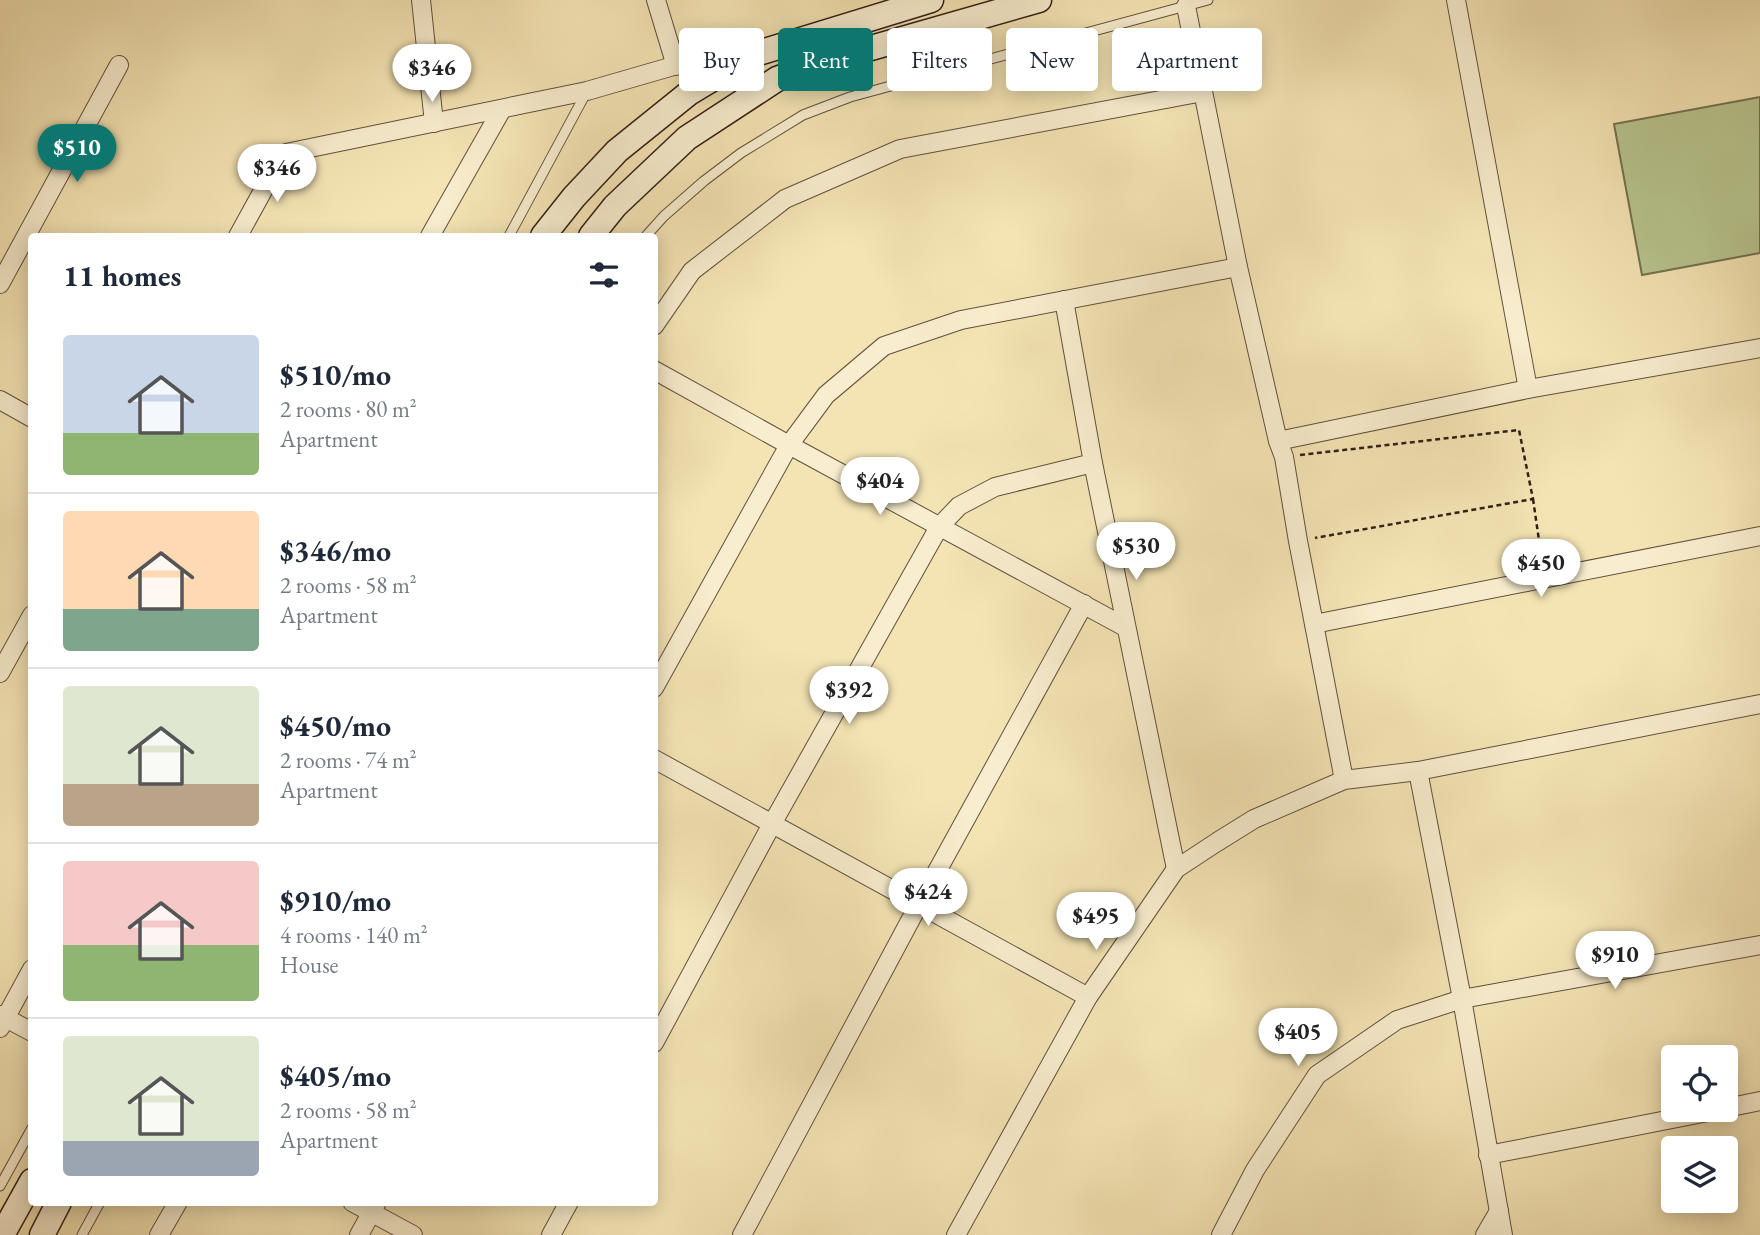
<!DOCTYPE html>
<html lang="en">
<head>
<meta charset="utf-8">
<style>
	:root { --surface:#fff; --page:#f6f6f7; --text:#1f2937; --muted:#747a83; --line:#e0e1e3; --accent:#0f766e }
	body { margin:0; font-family:"EB Garamond",serif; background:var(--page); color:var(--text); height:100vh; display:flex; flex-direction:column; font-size:26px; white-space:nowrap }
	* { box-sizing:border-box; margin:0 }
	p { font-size:23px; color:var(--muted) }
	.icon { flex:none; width:38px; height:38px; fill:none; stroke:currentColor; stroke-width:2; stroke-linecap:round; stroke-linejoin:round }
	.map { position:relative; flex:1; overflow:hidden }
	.drawer { position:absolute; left:28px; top:233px; width:630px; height:973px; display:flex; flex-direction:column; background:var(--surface); border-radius:7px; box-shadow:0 4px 18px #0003 }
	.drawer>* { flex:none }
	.guide { position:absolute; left:679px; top:28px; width:665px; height:63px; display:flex; gap:14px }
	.controls { position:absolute; left:1661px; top:1045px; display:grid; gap:14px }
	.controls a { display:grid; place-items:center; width:77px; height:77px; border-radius:7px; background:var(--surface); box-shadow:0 4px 18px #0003; font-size:35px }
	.price { position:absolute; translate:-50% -60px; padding:0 16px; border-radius:24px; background:#fff; color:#222; font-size:23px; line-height:46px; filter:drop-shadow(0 2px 4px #0008) }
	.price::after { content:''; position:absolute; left:50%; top:42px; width:21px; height:16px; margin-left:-10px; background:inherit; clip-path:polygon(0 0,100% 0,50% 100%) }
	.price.current { background:var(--accent); color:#fff }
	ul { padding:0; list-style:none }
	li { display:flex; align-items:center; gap:21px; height:175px; padding:0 35px }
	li+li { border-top:2px solid var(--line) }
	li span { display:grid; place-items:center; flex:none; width:196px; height:140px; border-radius:7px; color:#555 }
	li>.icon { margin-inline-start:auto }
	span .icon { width:84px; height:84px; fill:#fffc; stroke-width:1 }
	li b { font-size:30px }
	h2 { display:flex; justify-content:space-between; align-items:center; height:84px; padding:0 35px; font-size:30px }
	.pill { padding:0 24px; border-radius:7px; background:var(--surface); box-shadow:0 4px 18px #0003; font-size:24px; line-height:63px }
	.pill.current { background:var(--accent); color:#fff }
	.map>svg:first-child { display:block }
	.green { fill:#b8c58f; stroke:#757252; stroke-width:2 }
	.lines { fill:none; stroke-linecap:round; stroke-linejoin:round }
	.lane-casing { stroke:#62503c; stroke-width:11 }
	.street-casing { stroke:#62503c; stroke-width:20 }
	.secondary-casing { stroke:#321e14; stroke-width:27 }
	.path { stroke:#321e14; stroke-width:2.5; stroke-dasharray:5 3.5; stroke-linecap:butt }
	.lane { stroke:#f8edce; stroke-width:9 }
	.street { stroke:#f8edce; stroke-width:18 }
	.secondary { stroke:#f8edce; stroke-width:24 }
</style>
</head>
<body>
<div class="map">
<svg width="1760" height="1235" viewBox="0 0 1760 1235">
	<rect width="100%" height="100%" fill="#f4e4b4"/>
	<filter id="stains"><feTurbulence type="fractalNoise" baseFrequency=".00286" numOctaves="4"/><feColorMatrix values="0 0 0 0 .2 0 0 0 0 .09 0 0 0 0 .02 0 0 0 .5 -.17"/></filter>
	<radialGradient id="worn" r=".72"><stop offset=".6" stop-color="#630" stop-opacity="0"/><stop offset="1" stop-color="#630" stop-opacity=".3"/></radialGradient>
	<polygon class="green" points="1760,97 1760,253 1642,275 1614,124"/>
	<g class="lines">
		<g class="lane-casing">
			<g id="lane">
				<polyline points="509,236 586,93"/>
				<polyline points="646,236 664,216 704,181 741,153 803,115 850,97 1208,0"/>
				<polyline points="0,1186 32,1128"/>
				<polyline points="82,1235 100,1202"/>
			</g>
		</g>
		<g class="street-casing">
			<g id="street">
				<polyline points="421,0 434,123"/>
				<polyline points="656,0 676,66"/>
				<polyline points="1456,0 1528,389"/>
				<polyline points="1186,6 1238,267 1278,441 1284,457 1298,541 1344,780"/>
				<polyline points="238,236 276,167 286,153 587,91 715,54 752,55"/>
				<polyline points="430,236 502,109"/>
				<polyline points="0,284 119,65"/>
				<polyline points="1064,300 1093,463 1176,869"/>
				<polyline points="654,326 692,271 785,199 900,149 1203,92"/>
				<polyline points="654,370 789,445 1125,627"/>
				<polyline points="0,400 32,418"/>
				<polyline points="1278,441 1528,389 1760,348"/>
				<polyline points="1314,624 1760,536"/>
				<polyline points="0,673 32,615"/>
				<polyline points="654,688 789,445 826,395 884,346 961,320 1238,267"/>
				<polyline points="654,759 1088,997"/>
				<polyline points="1418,771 1462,999 1503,1235"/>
				<polyline points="0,1015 32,1032"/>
				<polyline points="0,1028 32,969"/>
				<polyline points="654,1043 772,824 939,527 959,506 995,487 1093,463"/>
				<polyline points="1726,1108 1760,1101"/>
				<polyline points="1488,1155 1718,1110"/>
				<polyline points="352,1202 413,1235"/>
				<polyline points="159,1235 178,1202"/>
				<polyline points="359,1235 376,1204"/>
				<polyline points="551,1235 569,1202"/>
				<polyline points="742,1235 919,904 1084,604"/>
				<polyline points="956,1235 1088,997 1176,869 1217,842 1254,819 1344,780 1418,771 1760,704"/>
				<polyline points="1221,1235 1255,1170 1317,1075 1397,1020 1462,999 1760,945"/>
				<polyline points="1485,1235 1499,1211"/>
			</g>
		</g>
		<g class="secondary-casing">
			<g id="secondary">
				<polyline points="543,236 574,197 617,151 689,93 752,55 931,0"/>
				<polyline points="591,236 615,206 687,138 777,79 822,62 1039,0"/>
				<polyline points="2,1235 32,1181"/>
				<polyline points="42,1235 59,1202"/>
			</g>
		</g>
		<g class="path">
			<polyline points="1300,455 1519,430 1533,499 1315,538"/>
			<polyline points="1533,499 1542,561"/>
		</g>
		<use href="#lane" class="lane"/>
		<use href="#street" class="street"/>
		<use href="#secondary" class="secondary"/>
	</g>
	<rect width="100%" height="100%" filter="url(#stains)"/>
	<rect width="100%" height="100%" fill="url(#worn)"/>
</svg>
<div class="controls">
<a><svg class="icon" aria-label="locate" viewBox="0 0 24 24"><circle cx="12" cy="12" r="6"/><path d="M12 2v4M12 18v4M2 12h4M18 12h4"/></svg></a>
<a><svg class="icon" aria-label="layers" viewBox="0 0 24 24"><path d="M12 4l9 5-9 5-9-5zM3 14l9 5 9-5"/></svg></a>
</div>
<b class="price" style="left:432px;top:104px">$346</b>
<b class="price current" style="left:77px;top:184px">$510</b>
<b class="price" style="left:277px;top:204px">$346</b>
<b class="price" style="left:880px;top:517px">$404</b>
<b class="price" style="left:1136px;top:582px">$530</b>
<b class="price" style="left:1541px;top:599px">$450</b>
<b class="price" style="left:849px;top:726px">$392</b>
<b class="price" style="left:928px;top:928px">$424</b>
<b class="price" style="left:1096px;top:952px">$495</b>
<b class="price" style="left:1615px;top:991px">$910</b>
<b class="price" style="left:1298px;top:1068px">$405</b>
<div class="guide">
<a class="pill">Buy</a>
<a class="pill current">Rent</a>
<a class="pill">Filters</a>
<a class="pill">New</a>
<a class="pill">Apartment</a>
</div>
<section class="drawer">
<h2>11 homes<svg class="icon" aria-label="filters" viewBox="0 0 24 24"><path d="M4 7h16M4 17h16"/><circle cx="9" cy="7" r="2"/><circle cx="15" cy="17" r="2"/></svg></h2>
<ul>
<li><span style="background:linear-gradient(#c9d6e8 70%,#8fb573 0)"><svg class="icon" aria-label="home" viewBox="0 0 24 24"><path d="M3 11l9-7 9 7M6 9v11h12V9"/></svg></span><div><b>$510/mo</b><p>2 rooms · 80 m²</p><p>Apartment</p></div></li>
<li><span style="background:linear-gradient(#ffd9b3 70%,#7fa58c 0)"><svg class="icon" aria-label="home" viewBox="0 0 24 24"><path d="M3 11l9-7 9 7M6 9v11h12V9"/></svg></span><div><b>$346/mo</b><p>2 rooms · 58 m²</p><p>Apartment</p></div></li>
<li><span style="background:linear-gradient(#dfe7d0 70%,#b9a48a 0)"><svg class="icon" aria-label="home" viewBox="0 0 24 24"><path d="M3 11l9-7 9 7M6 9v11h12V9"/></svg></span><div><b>$450/mo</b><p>2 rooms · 74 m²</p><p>Apartment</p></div></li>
<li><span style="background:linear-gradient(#f6c9c9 60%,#8fb573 0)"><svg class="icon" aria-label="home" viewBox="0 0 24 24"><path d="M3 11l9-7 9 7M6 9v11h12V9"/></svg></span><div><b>$910/mo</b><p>4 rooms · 140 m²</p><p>House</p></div></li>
<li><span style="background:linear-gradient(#dfe7d0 75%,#9aa5b1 0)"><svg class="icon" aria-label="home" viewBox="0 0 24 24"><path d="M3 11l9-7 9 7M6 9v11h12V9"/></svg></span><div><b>$405/mo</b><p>2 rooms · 58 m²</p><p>Apartment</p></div></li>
</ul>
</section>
</div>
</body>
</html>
